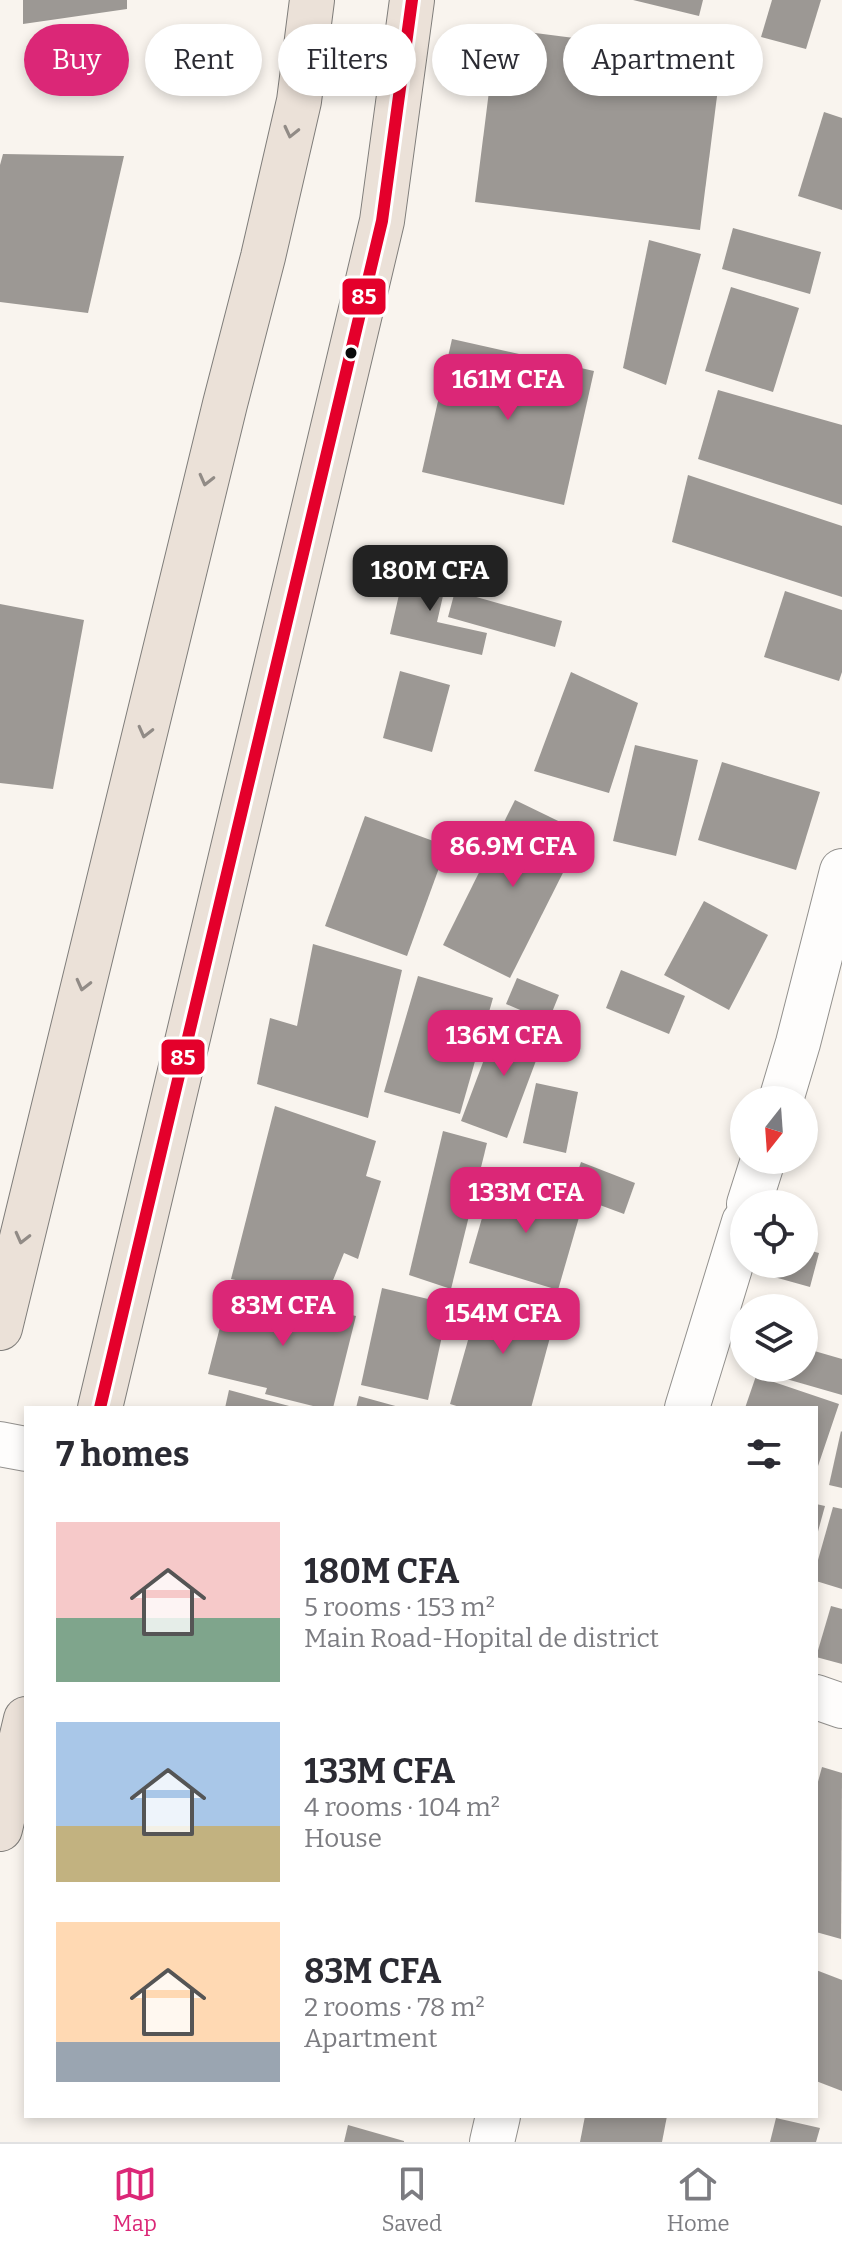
<!DOCTYPE html>
<html lang="en">
<head>
<meta charset="utf-8">
<style>
	:root { --surface:#fff; --page:#f2f2f3; --text:#2b2b33; --muted:#7c7c81; --line:#e1e1e2; --accent:#db2777 }
	body { margin:0; font-family:Bitter,serif; background:var(--page); color:var(--text); height:100vh; display:flex; flex-direction:column; font-size:30px; white-space:nowrap }
	* { box-sizing:border-box; margin:0 }
	p { font-size:26px; color:var(--muted) }
	.icon { flex:none; width:44px; height:44px; fill:none; stroke:currentColor; stroke-width:2; stroke-linecap:round; stroke-linejoin:round }
	.map { position:relative; flex:1; overflow:hidden }
	.panel { position:absolute; left:24px; top:1406px; width:794px; height:712px; display:flex; flex-direction:column; background:var(--surface); border-radius:0px; box-shadow:0 4px 12px #0003 }
	.panel>* { flex:none }
	.banner { position:absolute; left:24px; top:24px; width:794px; height:72px; display:flex; gap:16px }
	.needle { width:52px; rotate:197deg }
	.fabs { position:absolute; left:730px; top:1086px; display:grid; gap:16px }
	.fabs a { display:grid; place-items:center; width:88px; height:88px; border-radius:50%; background:var(--surface); box-shadow:0 4px 12px #0003; font-size:40px }
	.price { position:absolute; translate:-50% -68px; padding:0 18px; border-radius:16px; background:var(--accent); color:#fff; font-size:26px; line-height:52px; filter:drop-shadow(0 2px 4px #0008) }
	.price::after { content:''; position:absolute; left:50%; top:48px; width:24px; height:18px; margin-left:-12px; background:inherit; clip-path:polygon(0 0,100% 0,50% 100%) }
	.price.active { background:#222; color:#fff }
	ul { padding:0; list-style:none }
	li { display:flex; align-items:center; gap:24px; height:200px; padding:0 32px }
	li span { display:grid; place-items:center; flex:none; width:224px; height:160px; border-radius:0px; color:#555 }
	li>.icon { margin-inline-start:auto }
	span .icon { width:96px; height:96px; fill:#fffc; stroke-width:1 }
	li b { font-size:34px }
	h2 { display:flex; justify-content:space-between; align-items:center; height:96px; padding:0 32px; font-size:34px }
	.chip { padding:0 28px; border-radius:36px; background:var(--surface); box-shadow:0 4px 12px #0003; font-size:28px; line-height:72px }
	.chip.active { background:var(--accent); color:#fff }
	.tab-bar { display:flex; justify-content:space-around; align-items:center; height:112px; border-top:2px solid var(--line); background:var(--surface); font-size:22px; color:var(--muted) }
	.tab-bar a { display:grid; justify-items:center; gap:4px }
	.tab-bar .active { color:var(--accent) }
	.map>svg:first-child { display:block }
	.building { fill:#9c9894 }
	.lines { fill:none; stroke-linecap:round; stroke-linejoin:round }
	.minor-casing { stroke:#92908d; stroke-width:46 }
	.major-casing { stroke:#7f7d7a; stroke-width:46 }
	.minor { stroke:#fefdfc; stroke-width:44 }
	.major { stroke:#ebe1d8; stroke-width:44 }
	.bus-1-casing { stroke:#fff; stroke-width:18 }
	.bus-1 { stroke:#e4002b; stroke-width:12 }
	.oneway { stroke:#918b86 }
	.bus-dot { fill:#0b0b0b; stroke:#fff; stroke-width:3 }
	.line-badge { stroke:#fff; stroke-width:3 }
	.badge-label { font-size:22px; text-anchor:middle; font-weight:bold; fill:#fff }
</style>
</head>
<body>
<div class="map">
<svg width="842" height="2142" viewBox="0 0 842 2142">
	<rect width="100%" height="100%" fill="#f9f4ee"/>
	<g class="building">
		<polygon points="23,0 127,0 127,9 23,24"/>
		<polygon points="633,0 703,0 699,16"/>
		<polygon points="772,0 821,0 806,49 761,37"/>
		<polygon points="497,28 722,57 700,230 475,202"/>
		<polygon points="824,112 842,118 842,210 798,196"/>
		<polygon points="3,154 124,156 88,313 0,302 0,165"/>
		<polygon points="733,228 821,252 810,294 722,269"/>
		<polygon points="649,240 701,254 666,385 623,368"/>
		<polygon points="731,287 799,308 773,392 705,371"/>
		<polygon points="452,339 594,371 564,505 422,472"/>
		<polygon points="718,390 842,425 842,505 698,459"/>
		<polygon points="688,475 842,526 842,597 672,542"/>
		<polygon points="406,564 448,574 437,622 487,633 482,655 390,634"/>
		<polygon points="455,591 562,621 555,647 448,617"/>
		<polygon points="785,591 842,610 842,672 839,681 764,657"/>
		<polygon points="0,604 84,620 53,789 0,783"/>
		<polygon points="400,671 450,685 432,752 383,738"/>
		<polygon points="571,672 638,703 609,793 534,771"/>
		<polygon points="635,745 698,760 676,856 613,841"/>
		<polygon points="722,762 820,792 796,870 698,840"/>
		<polygon points="515,800 583,833 510,978 443,945"/>
		<polygon points="365,816 447,846 407,956 325,926"/>
		<polygon points="704,901 768,935 729,1010 664,975"/>
		<polygon points="313,944 402,970 368,1118 257,1084 270,1018 297,1026"/>
		<polygon points="621,970 685,996 669,1034 606,1008"/>
		<polygon points="418,976 493,998 460,1114 384,1092"/>
		<polygon points="517,978 559,995 548,1022 506,1004"/>
		<polygon points="500,1017 546,1034 507,1138 461,1121"/>
		<polygon points="536,1083 578,1092 566,1153 523,1143"/>
		<polygon points="275,1106 376,1141 366,1176 381,1181 358,1259 344,1253 325,1300 231,1279"/>
		<polygon points="443,1131 487,1143 451,1289 409,1275"/>
		<polygon points="581,1162 635,1183 624,1214 570,1194"/>
		<polygon points="493,1180 582,1207 558,1290 469,1263"/>
		<polygon points="804,1249 819,1253 810,1287 767,1275 770,1264 804,1264"/>
		<polygon points="230,1288 356,1316 333,1408 321,1408 265,1394 267,1388 208,1374"/>
		<polygon points="382,1288 449,1304 428,1400 361,1385"/>
		<polygon points="481,1294 556,1315 531,1408 463,1408 450,1404"/>
		<polygon points="804,1348 842,1359 842,1395 752,1369 804,1368"/>
		<polygon points="756,1376 839,1404 817,1469 816,1408 745,1408"/>
		<polygon points="229,1390 293,1407 293,1408 225,1408"/>
		<polygon points="359,1396 399,1407 399,1408 356,1408"/>
		<polygon points="841,1431 842,1432 842,1488 829,1485"/>
		<polygon points="816,1504 825,1506 817,1535 816,1535"/>
		<polygon points="833,1507 842,1509 842,1589 816,1581 816,1567"/>
		<polygon points="831,1606 842,1609 842,1664 816,1657"/>
		<polygon points="822,1767 842,1773 841,1939 816,1932 816,1789"/>
		<polygon points="816,1970 842,1980 842,2091 816,2081"/>
		<polygon points="585,2116 667,2116 662,2142 580,2142"/>
		<polygon points="776,2118 820,2128 816,2142 770,2142"/>
		<polygon points="348,2125 404,2141 404,2142 344,2142"/>
	</g>
	<g class="lines">
		<g class="minor-casing">
			<g id="minor">
				<polyline points="781,1100 798,1043 842,871"/>
				<polyline points="749,1204 763,1160"/>
				<polyline points="687,1408 744,1222"/>
				<polyline points="0,1444 26,1449"/>
				<polyline points="816,1697 842,1706"/>
				<polyline points="492,2142 498,2116"/>
			</g>
		</g>
		<g class="major-casing">
			<g id="major">
				<polyline points="0,1328 225,404 263,257 299,101 312,0"/>
				<polyline points="100,1408 382,221 412,0"/>
				<polyline points="0,1829 26,1719"/>
			</g>
		</g>
		<use href="#minor" class="minor"/>
		<use href="#major" class="major"/>
		<g class="bus-1-casing">
			<polyline id="bus-1" points="100,1408 382,221 412,0"/>
		</g>
		<use href="#bus-1" class="bus-1"/>
	</g>
	<defs><path id="oneway-chevron" d="M-2-3.5L2.5 0L-2 3.5" fill="none" stroke-width="1.6" stroke-linecap="round" stroke-linejoin="round" transform="scale(2)"/></defs>
	<g class="oneway">
		<use href="#oneway-chevron" transform="translate(291 132) rotate(103)"/>
		<use href="#oneway-chevron" transform="translate(206 480) rotate(104)"/>
		<use href="#oneway-chevron" transform="translate(145 732) rotate(104)"/>
		<use href="#oneway-chevron" transform="translate(83 985) rotate(104)"/>
		<use href="#oneway-chevron" transform="translate(22 1238) rotate(104)"/>
	</g>
	<circle class="bus-dot" cx="351" cy="353" r="7"/>
	<g class="line-badge">
		<rect x="341" y="277" width="46" height="39" rx="8" fill="#e4002b"/>
		<rect x="160" y="1038" width="46" height="38" rx="8" fill="#e4002b"/>
	</g>
	<g class="badge-label">
		<text x="364" y="304">85</text>
		<text x="183" y="1065">85</text>
	</g>
</svg>
<div class="fabs">
<a><svg class="needle" viewBox="-14 -14 28 28"><path d="M0-13l5 13h-10z" fill="#e53935"/><path d="M0 13l5-13h-10z" fill="#7c7c81"/></svg></a>
<a><svg class="icon" aria-label="locate" viewBox="0 0 24 24"><circle cx="12" cy="12" r="6"/><path d="M12 2v4M12 18v4M2 12h4M18 12h4"/></svg></a>
<a><svg class="icon" aria-label="layers" viewBox="0 0 24 24"><path d="M12 4l9 5-9 5-9-5zM3 14l9 5 9-5"/></svg></a>
</div>
<b class="price" style="left:508px;top:422px">161M CFA</b>
<b class="price active" style="left:430px;top:613px">180M CFA</b>
<b class="price" style="left:513px;top:889px">86.9M CFA</b>
<b class="price" style="left:504px;top:1078px">136M CFA</b>
<b class="price" style="left:526px;top:1235px">133M CFA</b>
<b class="price" style="left:283px;top:1348px">83M CFA</b>
<b class="price" style="left:503px;top:1356px">154M CFA</b>
<div class="banner">
<a class="chip active">Buy</a>
<a class="chip">Rent</a>
<a class="chip">Filters</a>
<a class="chip">New</a>
<a class="chip">Apartment</a>
</div>
<section class="panel">
<h2>7 homes<svg class="icon" aria-label="filters" viewBox="0 0 24 24"><path d="M4 7h16M4 17h16"/><circle cx="9" cy="7" r="2"/><circle cx="15" cy="17" r="2"/></svg></h2>
<ul>
<li><span style="background:linear-gradient(#f6c9c9 60%,#7fa58c 0)"><svg class="icon" aria-label="home" viewBox="0 0 24 24"><path d="M3 11l9-7 9 7M6 9v11h12V9"/></svg></span><div><b>180M CFA</b><p>5 rooms · 153 m²</p><p>Main Road-Hopital de district</p></div></li>
<li><span style="background:linear-gradient(#a9c7e8 65%,#c2b280 0)"><svg class="icon" aria-label="home" viewBox="0 0 24 24"><path d="M3 11l9-7 9 7M6 9v11h12V9"/></svg></span><div><b>133M CFA</b><p>4 rooms · 104 m²</p><p>House</p></div></li>
<li><span style="background:linear-gradient(#ffd9b3 75%,#9aa5b1 0)"><svg class="icon" aria-label="home" viewBox="0 0 24 24"><path d="M3 11l9-7 9 7M6 9v11h12V9"/></svg></span><div><b>83M CFA</b><p>2 rooms · 78 m²</p><p>Apartment</p></div></li>
</ul>
</section>
</div>
<nav class="tab-bar">
<a class="active"><svg class="icon" aria-label="map" viewBox="0 0 24 24"><path d="M3 6l6-2 6 2 6-2v14l-6 2-6-2-6 2zM9 4v14M15 6v14"/></svg>Map</a>
<a><svg class="icon" aria-label="saved" viewBox="0 0 24 24"><path d="M7 4h10v16l-5-4-5 4z"/></svg>Saved</a>
<a><svg class="icon" aria-label="home" viewBox="0 0 24 24"><path d="M3 11l9-7 9 7M6 9v11h12V9"/></svg>Home</a>
</nav>
</body>
</html>
